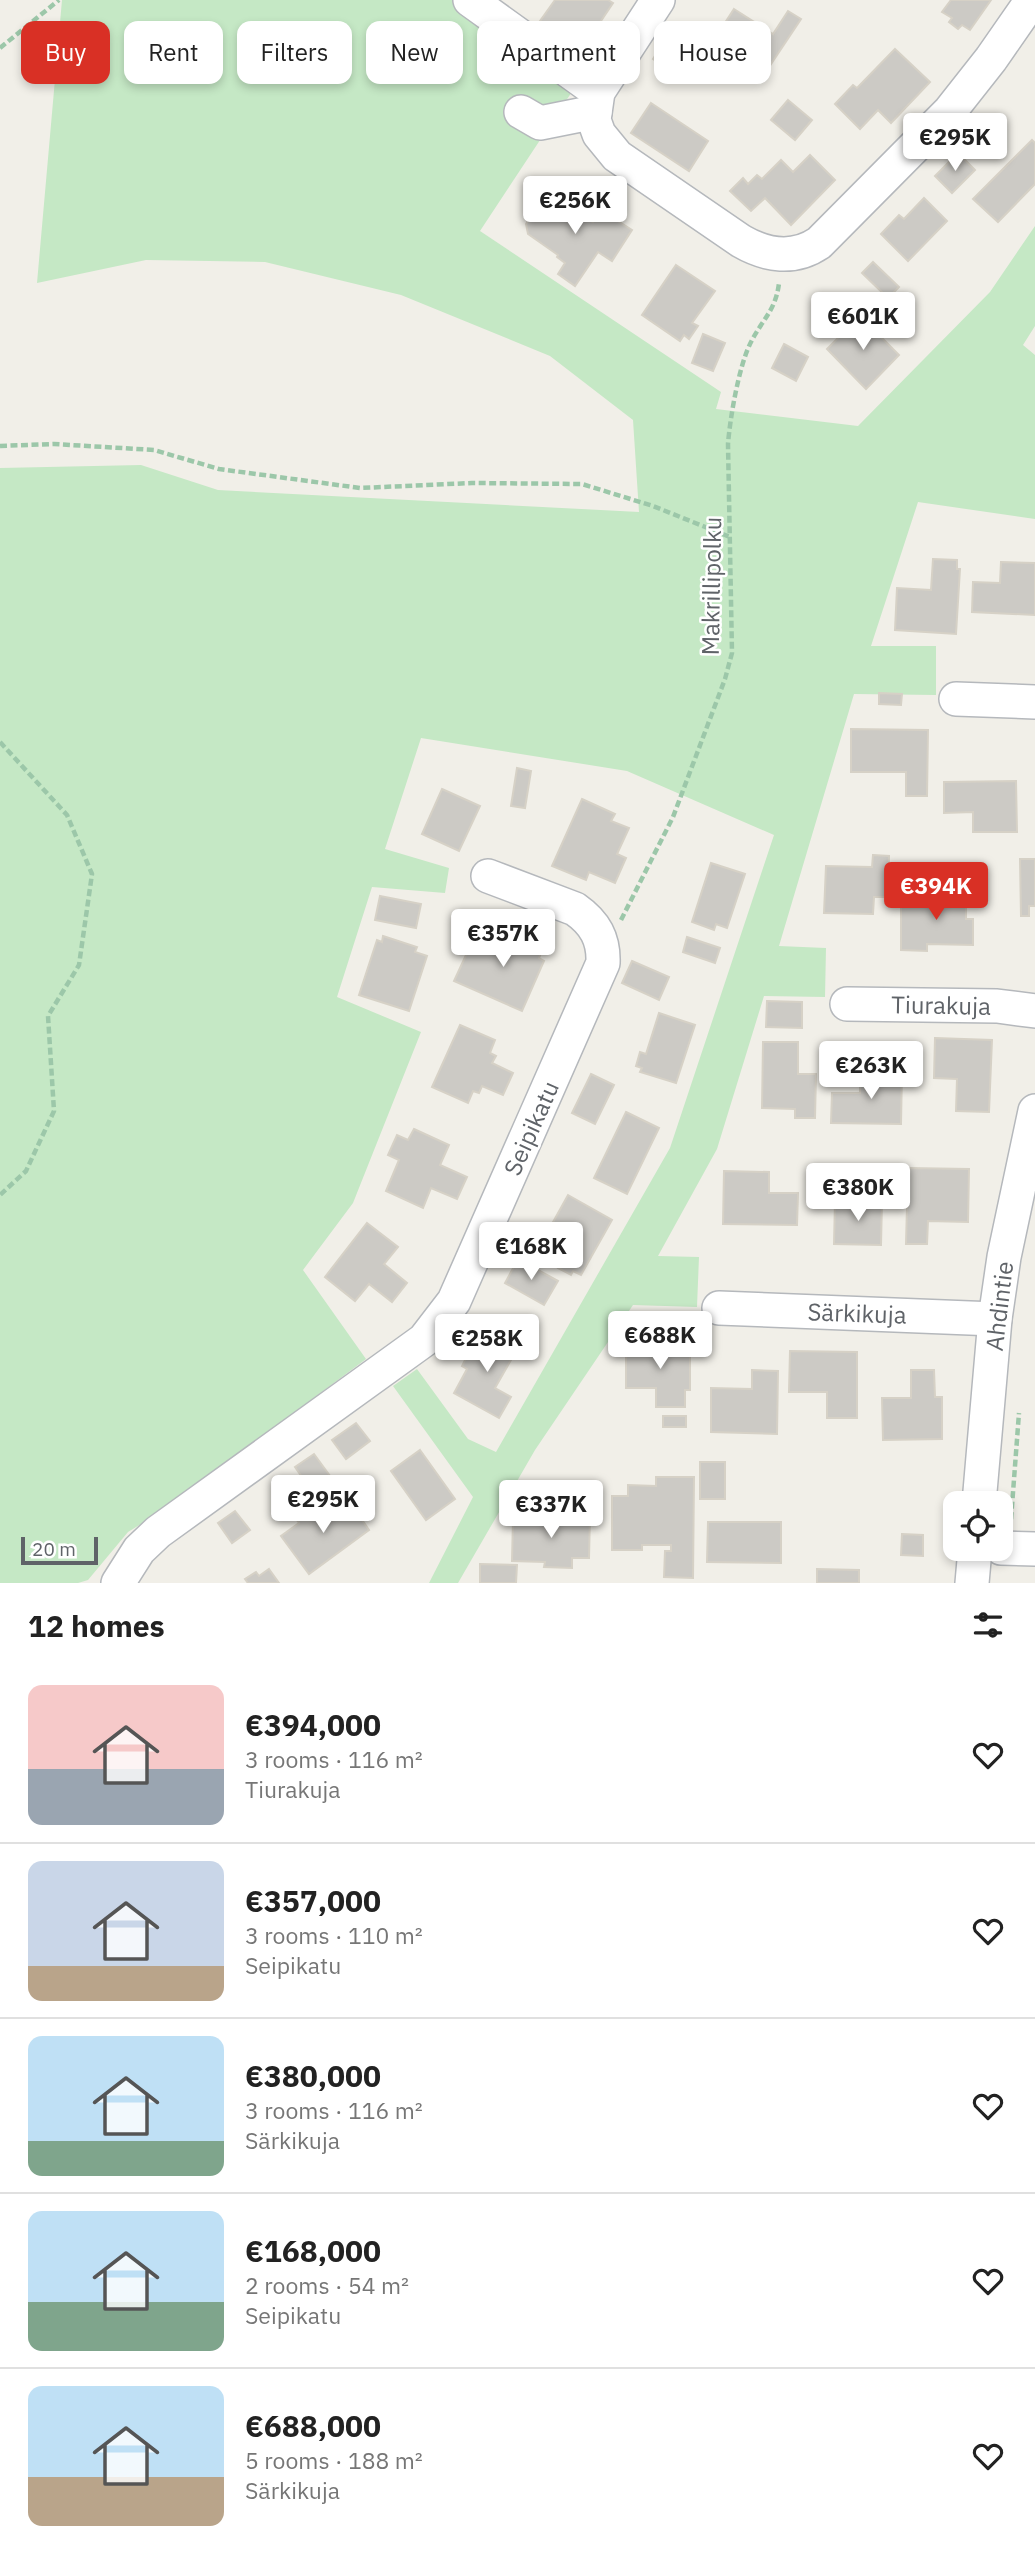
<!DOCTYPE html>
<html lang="en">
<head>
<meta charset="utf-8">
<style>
	:root { --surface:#fff; --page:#f6f6f6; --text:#222; --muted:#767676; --line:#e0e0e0; --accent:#d93025 }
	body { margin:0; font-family:"IBM Plex Sans",sans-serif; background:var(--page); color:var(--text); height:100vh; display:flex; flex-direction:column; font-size:26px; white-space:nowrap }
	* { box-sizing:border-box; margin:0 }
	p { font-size:23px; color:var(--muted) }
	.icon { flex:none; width:38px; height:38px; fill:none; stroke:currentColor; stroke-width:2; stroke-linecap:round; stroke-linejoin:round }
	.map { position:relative; height:1583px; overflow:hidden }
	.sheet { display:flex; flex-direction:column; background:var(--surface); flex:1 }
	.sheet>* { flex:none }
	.banner { position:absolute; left:21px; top:21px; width:994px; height:63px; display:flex; gap:14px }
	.tools { position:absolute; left:943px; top:1491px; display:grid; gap:14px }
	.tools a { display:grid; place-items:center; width:70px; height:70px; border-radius:14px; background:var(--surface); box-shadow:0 4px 10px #0003; font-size:35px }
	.scale { position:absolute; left:21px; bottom:18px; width:77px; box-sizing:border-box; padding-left:7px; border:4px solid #5f6368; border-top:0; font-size:19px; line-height:24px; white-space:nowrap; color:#5f6368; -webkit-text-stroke:5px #fff; paint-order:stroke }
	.price { position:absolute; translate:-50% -60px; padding:0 16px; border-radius:7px; background:#fff; color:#222; font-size:23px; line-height:46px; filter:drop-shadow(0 2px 4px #0008) }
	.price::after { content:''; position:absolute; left:50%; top:42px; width:21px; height:16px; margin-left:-10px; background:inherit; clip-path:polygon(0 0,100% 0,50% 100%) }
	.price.current { background:var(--accent); color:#fff }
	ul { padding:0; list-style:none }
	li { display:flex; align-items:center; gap:21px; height:175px; padding:0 28px }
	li+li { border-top:2px solid var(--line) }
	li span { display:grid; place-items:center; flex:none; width:196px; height:140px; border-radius:14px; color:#555 }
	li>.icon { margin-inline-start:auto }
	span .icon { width:84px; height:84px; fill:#fffc; stroke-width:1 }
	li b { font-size:30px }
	h2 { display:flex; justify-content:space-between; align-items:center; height:84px; padding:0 28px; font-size:30px }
	.chip { padding:0 24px; border-radius:14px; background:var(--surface); box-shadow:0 4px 10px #0003; font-size:24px; line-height:63px }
	.chip.current { background:var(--accent); color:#fff }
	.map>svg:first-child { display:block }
	.green { fill:#c5e8c5 }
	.building { fill:#cccac5; stroke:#d6d1c6; stroke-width:2 }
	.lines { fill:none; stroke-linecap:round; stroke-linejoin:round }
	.minor-casing { stroke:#b5b8bc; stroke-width:36 }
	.path { stroke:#9cc7a9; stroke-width:4.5; stroke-dasharray:7 3.5; stroke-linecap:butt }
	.minor { stroke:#fff; stroke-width:33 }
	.labels { text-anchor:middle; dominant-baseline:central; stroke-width:5; stroke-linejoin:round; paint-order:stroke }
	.street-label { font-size:24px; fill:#5f6368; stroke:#fff }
</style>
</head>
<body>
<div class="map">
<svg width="1035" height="1583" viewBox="0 0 1035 1583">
	<rect width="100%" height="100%" fill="#f1efe8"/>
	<polygon class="green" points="62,0 497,0 591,63 480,231 721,392 716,409 858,426 990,292 1035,226 1035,326 1023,345 1035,355 1035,519 918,502 871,646 936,646 936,695 854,694 779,946 826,948 825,997 764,996 717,1149 658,1256 699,1257 697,1307 633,1305 535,1450 458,1583 429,1583 473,1497 393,1386 417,1369 468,1439 496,1452 670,1148 774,835 627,771 421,738 385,849 449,868 445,893 372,887 337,997 421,1032 353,1203 303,1270 366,1359 162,1511 128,1532 88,1580 78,1583 0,1583 0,468 141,465 218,490 639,512 633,420 550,356 401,295 265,262 146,260 37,283"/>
	<g class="building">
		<polygon points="555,0 608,0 613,3 582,49 540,21"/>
		<polygon points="951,0 991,0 970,30 962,25 958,29 949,22 952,18 942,12"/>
		<polygon points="734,9 773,34 788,11 801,19 767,70 722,40 727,33 721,29"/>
		<polygon points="670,33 693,49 676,75 653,59"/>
		<polygon points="895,49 930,82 891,123 878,110 860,129 835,104 853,85 857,88"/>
		<polygon points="788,100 812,120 795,140 771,120"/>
		<polygon points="651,103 708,141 689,171 631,133"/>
		<polygon points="1032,140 1035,143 1035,184 998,222 973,199"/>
		<polygon points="958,153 975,170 952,193 935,176"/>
		<polygon points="810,155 835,180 791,225 765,198 751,211 730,191 743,178 748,184 757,175 762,179 781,160 793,172"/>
		<polygon points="547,192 593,222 601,210 632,230 612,261 598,252 575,286 558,274 565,263 557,257 558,255 528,234 526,224"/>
		<polygon points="924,198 947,221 908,261 881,234 899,215 904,219"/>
		<polygon points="873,262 899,287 888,298 862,273"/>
		<polygon points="676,265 715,291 692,323 698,326 689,339 684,335 680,341 642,315"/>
		<polygon points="860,316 899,355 866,389 827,349"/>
		<polygon points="703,334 725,343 713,371 692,363"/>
		<polygon points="784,344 808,357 796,381 772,368"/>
		<polygon points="933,559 957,560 957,569 960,569 956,634 895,630 897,588 931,590"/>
		<polygon points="1001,562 1035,563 1035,615 972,612 973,582 1000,583"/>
		<polygon points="879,693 902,694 901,705 879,704"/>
		<polygon points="851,729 928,730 927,796 906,796 906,772 851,772"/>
		<polygon points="517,768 531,771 525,808 511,806"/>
		<polygon points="1016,781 1017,832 973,832 973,812 944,813 944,782"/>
		<polygon points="442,789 480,806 459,851 422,834"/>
		<polygon points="582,799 615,814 611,821 629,828 617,854 626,858 615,883 589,872 586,880 552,866"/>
		<polygon points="873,855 889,856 888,897 874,897 873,914 824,913 826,866 872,867"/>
		<polygon points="1020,859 1035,859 1035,906 1029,906 1029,916 1021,916"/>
		<polygon points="711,863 745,874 727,928 716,924 714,930 692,922"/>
		<polygon points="923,892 966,893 966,919 973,919 973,945 927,944 927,951 901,950 901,903 922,904"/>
		<polygon points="380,896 421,904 416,928 375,920"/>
		<polygon points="505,928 544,946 539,958 544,961 522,1011 454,981 471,944 493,954"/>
		<polygon points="383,936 417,947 415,952 427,956 409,1011 359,995 377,940 382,942"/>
		<polygon points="687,937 720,948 715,963 683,952"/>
		<polygon points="632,961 669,977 659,1000 622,983"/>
		<polygon points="767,1001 802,1002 802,1028 766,1027"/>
		<polygon points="659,1013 695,1025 676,1083 640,1072 642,1068 636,1066 640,1052 646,1054"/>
		<polygon points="460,1025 495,1040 490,1053 496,1056 492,1063 513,1073 503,1095 482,1086 479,1093 473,1091 468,1103 432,1087"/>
		<polygon points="935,1038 992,1040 989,1112 956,1111 957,1079 934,1078"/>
		<polygon points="763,1042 798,1042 798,1074 816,1074 815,1118 795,1118 795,1109 762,1108"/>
		<polygon points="860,1071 902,1072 901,1124 831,1123 832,1093 860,1093"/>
		<polygon points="591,1074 614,1085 595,1124 572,1113"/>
		<polygon points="626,1112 659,1128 627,1194 594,1178"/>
		<polygon points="414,1129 449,1145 440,1165 467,1177 457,1199 431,1188 423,1208 386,1191 399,1160 388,1155 397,1135 408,1140"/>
		<polygon points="908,1168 969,1169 968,1222 928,1221 927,1244 906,1244"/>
		<polygon points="724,1171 769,1172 769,1193 798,1193 797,1225 723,1224"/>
		<polygon points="568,1195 612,1220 581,1275 573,1271 571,1275 558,1268 561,1263 547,1256 554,1244 549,1241 557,1227 552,1224"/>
		<polygon points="835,1200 882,1201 881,1245 834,1244"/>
		<polygon points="367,1223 398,1247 384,1264 407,1283 392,1302 369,1284 355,1301 325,1277"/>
		<polygon points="518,1259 558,1281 544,1305 505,1283"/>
		<polygon points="490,1330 519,1346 495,1388 511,1397 499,1418 454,1393 467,1369 462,1366 467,1356 473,1359"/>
		<polygon points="690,1343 690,1390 685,1390 685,1407 656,1407 656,1388 626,1388 626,1344"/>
		<polygon points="790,1351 857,1352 857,1418 827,1418 827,1392 789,1392"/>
		<polygon points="752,1370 778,1371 777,1434 711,1432 711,1388 752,1389"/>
		<polygon points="911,1370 934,1370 935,1397 942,1397 942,1439 883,1440 882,1398 911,1398"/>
		<rect x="663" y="1416" width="23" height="11"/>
		<polygon points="356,1423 370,1441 346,1459 332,1440"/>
		<polygon points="420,1450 455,1499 426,1520 391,1471"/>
		<polygon points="314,1454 333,1480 314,1494 295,1467"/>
		<rect x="700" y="1462" width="25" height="37"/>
		<polygon points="656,1477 694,1477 693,1578 664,1577 665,1551 671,1551 671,1545 642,1545 642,1550 612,1550 612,1496 628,1496 628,1485 656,1486"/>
		<polygon points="329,1501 341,1518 354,1508 369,1530 309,1574 281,1536 299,1523 296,1519 309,1509 312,1513"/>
		<polygon points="235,1511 250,1530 232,1543 218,1523"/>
		<polygon points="566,1514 590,1515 589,1558 572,1558 572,1568 544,1567 545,1562 512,1561 513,1518 532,1519 533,1515 557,1516 557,1519 565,1520"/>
		<polygon points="708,1522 781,1522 781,1563 707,1562"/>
		<polygon points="902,1534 923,1535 923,1556 901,1555"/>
		<polygon points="480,1564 517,1565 516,1583 480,1583"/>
		<polygon points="269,1569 279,1583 248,1583 245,1579 256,1572 259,1576"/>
		<polygon points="817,1569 859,1570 859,1583 817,1583"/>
	</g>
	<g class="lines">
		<g class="minor-casing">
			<g id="minor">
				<polyline points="470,0 598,92"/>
				<path d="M658,0l-60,92 -4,28 5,14 18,22 124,85c26,15 53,19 78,2l131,-132 41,-52 41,-59"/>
				<polyline points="521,112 540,123 595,112"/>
				<polyline points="956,699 1035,702"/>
				<polyline points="847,1004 997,1006 1035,1011"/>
				<polyline points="719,1308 995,1319"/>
				<polyline points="979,1503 995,1319 1004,1257 1035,1111"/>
				<polyline points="1001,1548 1035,1549"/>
				<path d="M118,1583l21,-33 19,-18 266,-192 30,-39 149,-338c1,-24 -8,-40 -28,-54l-87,-33"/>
				<polyline points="972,1583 975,1549"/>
			</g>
		</g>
		<g class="path">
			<polyline points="0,48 59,0"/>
			<polyline points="0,446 54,444 154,450 219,469 360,488 472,483 582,484 653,506 730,537"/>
			<polyline points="0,742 67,815 92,874 79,965 48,1016 54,1111 26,1171 0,1195"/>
			<path d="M621,920l52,-103 52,-138 7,-26 -4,-209c2,-26 11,-79 23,-102 11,-22 25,-32 28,-59"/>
			<polyline points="1011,1519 1019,1413"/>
		</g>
		<use href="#minor" class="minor"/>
	</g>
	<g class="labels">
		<g class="street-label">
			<text transform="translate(711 586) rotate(-89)">Makrillipolku</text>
			<text transform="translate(941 1005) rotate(1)">Tiurakuja</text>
			<text transform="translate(531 1128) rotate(-66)">Seipikatu</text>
			<text transform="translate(999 1306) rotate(-83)">Ahdintie</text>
			<text transform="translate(857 1313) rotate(2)">Särkikuja</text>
		</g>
	</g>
</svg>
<div class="tools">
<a><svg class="icon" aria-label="locate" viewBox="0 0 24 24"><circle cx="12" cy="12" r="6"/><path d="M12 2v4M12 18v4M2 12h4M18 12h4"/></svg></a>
</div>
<div class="scale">20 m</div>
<b class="price" style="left:955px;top:173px">€295K</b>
<b class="price" style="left:575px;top:236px">€256K</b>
<b class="price" style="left:863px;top:352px">€601K</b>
<b class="price current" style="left:936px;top:922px">€394K</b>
<b class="price" style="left:503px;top:969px">€357K</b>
<b class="price" style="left:871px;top:1101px">€263K</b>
<b class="price" style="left:858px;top:1223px">€380K</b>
<b class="price" style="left:531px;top:1282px">€168K</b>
<b class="price" style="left:660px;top:1371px">€688K</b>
<b class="price" style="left:487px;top:1374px">€258K</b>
<b class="price" style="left:323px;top:1535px">€295K</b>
<b class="price" style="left:551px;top:1540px">€337K</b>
<div class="banner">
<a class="chip current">Buy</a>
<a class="chip">Rent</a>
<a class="chip">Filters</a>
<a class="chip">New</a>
<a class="chip">Apartment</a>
<a class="chip">House</a>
</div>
</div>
<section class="sheet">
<h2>12 homes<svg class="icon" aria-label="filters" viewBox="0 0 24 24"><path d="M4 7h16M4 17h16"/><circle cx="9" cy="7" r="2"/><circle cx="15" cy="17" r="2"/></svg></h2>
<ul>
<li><span style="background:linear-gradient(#f6c9c9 60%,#9aa5b1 0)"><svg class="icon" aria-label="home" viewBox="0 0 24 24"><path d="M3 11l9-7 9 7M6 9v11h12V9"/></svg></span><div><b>€394,000</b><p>3 rooms · 116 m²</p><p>Tiurakuja</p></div><svg class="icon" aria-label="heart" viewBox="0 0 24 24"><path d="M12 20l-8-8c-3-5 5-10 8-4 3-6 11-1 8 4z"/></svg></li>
<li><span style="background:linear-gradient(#c9d6e8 75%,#b9a48a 0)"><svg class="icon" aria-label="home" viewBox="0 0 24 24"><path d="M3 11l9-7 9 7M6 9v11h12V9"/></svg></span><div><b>€357,000</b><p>3 rooms · 110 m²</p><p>Seipikatu</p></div><svg class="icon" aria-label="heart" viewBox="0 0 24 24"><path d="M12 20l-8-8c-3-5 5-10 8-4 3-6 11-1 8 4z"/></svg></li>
<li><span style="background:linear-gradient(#bfe0f5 75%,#7fa58c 0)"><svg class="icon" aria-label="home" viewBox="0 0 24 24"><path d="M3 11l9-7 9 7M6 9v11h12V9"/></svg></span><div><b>€380,000</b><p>3 rooms · 116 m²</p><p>Särkikuja</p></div><svg class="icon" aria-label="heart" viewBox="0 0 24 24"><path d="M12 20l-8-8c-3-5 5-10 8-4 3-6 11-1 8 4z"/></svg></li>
<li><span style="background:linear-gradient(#bfe0f5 65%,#7fa58c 0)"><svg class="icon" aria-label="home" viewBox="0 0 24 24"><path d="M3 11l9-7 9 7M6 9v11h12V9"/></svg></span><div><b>€168,000</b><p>2 rooms · 54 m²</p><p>Seipikatu</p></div><svg class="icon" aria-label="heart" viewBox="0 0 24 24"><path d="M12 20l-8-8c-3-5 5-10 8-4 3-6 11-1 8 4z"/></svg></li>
<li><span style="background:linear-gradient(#bfe0f5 65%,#b9a48a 0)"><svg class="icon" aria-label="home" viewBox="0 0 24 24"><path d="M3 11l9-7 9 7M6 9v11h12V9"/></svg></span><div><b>€688,000</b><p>5 rooms · 188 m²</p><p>Särkikuja</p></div><svg class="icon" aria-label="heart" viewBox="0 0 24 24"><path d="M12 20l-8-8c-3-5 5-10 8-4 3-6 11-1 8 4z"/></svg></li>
</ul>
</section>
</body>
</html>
